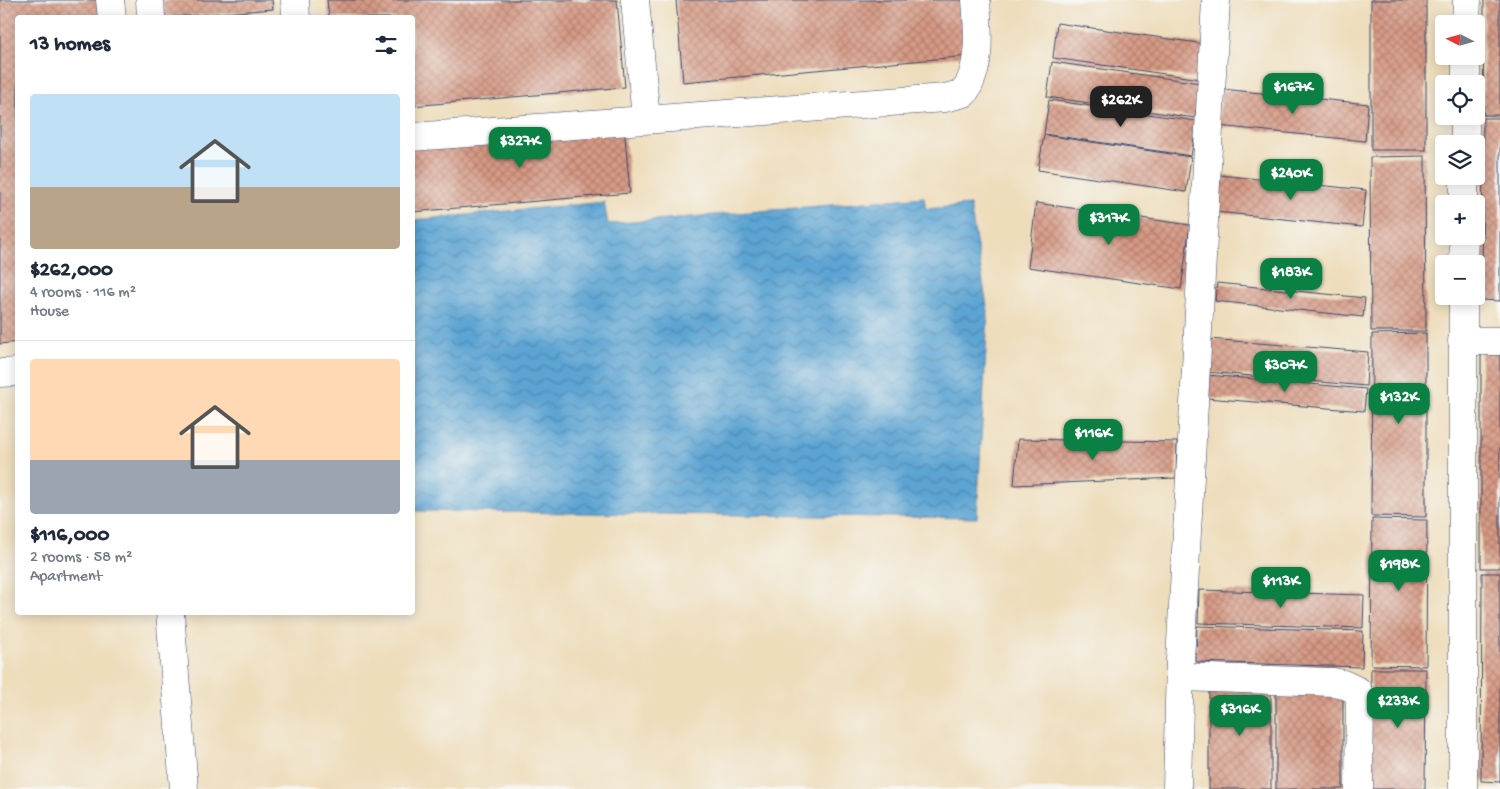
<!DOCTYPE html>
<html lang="en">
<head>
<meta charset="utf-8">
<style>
	:root { --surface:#fff; --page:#f2f2f3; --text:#1f2937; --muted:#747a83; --line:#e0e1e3; --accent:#0b8043 }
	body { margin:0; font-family:"Gochi Hand",sans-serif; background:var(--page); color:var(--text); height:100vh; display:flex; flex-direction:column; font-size:19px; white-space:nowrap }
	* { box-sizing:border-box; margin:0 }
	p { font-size:16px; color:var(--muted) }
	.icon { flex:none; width:28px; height:28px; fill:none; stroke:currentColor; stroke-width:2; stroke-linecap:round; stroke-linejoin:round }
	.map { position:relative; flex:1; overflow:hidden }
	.panel { position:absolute; left:15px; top:15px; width:400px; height:600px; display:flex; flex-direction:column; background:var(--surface); border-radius:5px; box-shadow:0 2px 12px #0003 }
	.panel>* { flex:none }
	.needle { width:32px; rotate:276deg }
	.fabs { position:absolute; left:1435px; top:15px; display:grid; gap:10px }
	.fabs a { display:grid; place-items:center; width:50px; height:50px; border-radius:5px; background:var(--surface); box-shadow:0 2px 12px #0003; font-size:25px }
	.price { position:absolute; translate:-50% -42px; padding:0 11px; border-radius:10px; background:var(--accent); color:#fff; font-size:16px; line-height:32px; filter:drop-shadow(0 1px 2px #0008) }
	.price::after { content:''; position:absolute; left:50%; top:30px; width:15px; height:11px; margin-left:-8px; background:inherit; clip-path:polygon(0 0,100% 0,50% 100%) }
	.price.current { background:#222; color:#fff }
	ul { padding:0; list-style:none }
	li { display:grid; align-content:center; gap:10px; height:265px; padding:0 15px }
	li+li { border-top:1px solid var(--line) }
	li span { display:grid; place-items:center; height:155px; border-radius:5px; color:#555 }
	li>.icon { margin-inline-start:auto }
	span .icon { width:90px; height:90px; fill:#fffc; stroke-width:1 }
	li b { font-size:21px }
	h2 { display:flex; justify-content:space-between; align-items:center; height:60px; padding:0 15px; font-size:21px }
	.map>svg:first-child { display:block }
	.water { fill:url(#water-waves); stroke:#3c6a98 }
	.building { fill:url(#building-cross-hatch) }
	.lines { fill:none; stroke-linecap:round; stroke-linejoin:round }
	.minor-casing { stroke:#3b496c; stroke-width:29 }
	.minor { stroke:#fff; stroke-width:28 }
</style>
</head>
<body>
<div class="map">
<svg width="1500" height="789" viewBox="0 0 1500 789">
	<defs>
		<pattern id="water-waves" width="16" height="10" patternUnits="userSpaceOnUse" patternTransform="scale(1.25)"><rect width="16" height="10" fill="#5ca4d3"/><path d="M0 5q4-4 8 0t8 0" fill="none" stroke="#4b86ae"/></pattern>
		<pattern id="building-cross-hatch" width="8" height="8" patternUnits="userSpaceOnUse" patternTransform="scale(1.25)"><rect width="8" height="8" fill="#d79a84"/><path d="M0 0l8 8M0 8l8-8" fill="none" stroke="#ae7e6f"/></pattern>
	</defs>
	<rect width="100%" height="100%" fill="#f6f6f2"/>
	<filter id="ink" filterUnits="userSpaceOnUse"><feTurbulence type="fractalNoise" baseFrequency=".02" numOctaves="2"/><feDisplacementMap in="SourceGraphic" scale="10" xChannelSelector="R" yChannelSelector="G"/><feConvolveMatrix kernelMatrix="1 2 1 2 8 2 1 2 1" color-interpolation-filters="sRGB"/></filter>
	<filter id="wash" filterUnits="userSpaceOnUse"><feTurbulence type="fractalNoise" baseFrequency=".0096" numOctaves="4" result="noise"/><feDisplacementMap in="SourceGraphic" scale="20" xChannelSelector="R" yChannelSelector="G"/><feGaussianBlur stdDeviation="1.12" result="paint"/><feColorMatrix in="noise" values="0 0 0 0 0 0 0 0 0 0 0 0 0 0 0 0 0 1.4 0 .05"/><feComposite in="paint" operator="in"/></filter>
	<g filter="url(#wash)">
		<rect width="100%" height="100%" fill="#edb"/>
		<polygon class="water" points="924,197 926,209 970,205 988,312 977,518 413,511 413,220 604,202 608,224"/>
		<g id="blocks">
			<g class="building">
				<polygon points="0,0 103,0 105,18 18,18 18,342 0,344"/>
				<polygon points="163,0 272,0 273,9 164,18"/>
				<polygon points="327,0 617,0 625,87 412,106 412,18 329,18"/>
				<polygon points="676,0 964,0 969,56 683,82"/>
				<rect x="1371" y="0" width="55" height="150"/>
				<polygon points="1484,0 1500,0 1500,115 1483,115"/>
				<polygon points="1057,23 1205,44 1200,79 1053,58"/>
				<polygon points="1052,62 1200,83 1195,118 1047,97"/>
				<polygon points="1222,89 1368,104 1365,141 1218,126"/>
				<polygon points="1049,100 1197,121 1191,156 1044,134"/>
				<polygon points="1483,118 1500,118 1500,301 1482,300"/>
				<polygon points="624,126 630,193 412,212 412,145"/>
				<polygon points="1044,135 1191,157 1186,192 1038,170"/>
				<polygon points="1425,156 1426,331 1371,331 1370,157"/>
				<polygon points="1219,175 1366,190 1362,227 1216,212"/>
				<polygon points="1036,203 1190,225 1181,289 1028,267"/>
				<polygon points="1217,283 1365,298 1363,317 1215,301"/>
				<polygon points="1426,333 1426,517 1371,516 1372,334"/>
				<polygon points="1209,339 1368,352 1366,386 1206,372"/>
				<rect x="1481" y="345" width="19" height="223"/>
				<polygon points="1208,375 1366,389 1364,411 1206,398"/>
				<polygon points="1018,439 1177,442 1176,478 1014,485"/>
				<polygon points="1372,519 1427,520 1426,666 1371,665"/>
				<polygon points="1482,573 1500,573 1500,782 1481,781"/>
				<polygon points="1199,590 1364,595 1363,628 1198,623"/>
				<polygon points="1197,626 1363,631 1362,667 1196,662"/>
				<polygon points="1371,669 1426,669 1425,789 1370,789"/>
				<rect x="1209" y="685" width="62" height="104"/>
				<rect x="1276" y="686" width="67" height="103"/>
			</g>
		</g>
	</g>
	<g filter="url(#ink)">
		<use href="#blocks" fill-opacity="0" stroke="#3b496c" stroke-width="1"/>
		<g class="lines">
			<g class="minor-casing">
				<g id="minor">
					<polyline points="110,0 112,18"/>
					<polyline points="150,0 151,18"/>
					<polyline points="295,0 296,18"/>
					<polyline points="635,0 646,119"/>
					<polyline points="1466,24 1467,0"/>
					<polyline points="1466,84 1466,56"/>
					<path d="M412,137l533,-39 19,-5c18,-26 14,-63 12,-93"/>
					<polyline points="1465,144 1465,116"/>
					<polyline points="1464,204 1464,176"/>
					<polyline points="1463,264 1464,236"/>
					<polyline points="1463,296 1463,789"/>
					<polyline points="1462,341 1500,341"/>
					<polyline points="0,373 18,372"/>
					<polyline points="170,612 184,789"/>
					<polyline points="1180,677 1333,682 1343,684 1358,691 1360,700 1359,789"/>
					<polyline points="1177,789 1180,661 1216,0"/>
				</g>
			</g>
			<use href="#minor" class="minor"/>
		</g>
	</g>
</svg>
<div class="fabs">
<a><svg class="needle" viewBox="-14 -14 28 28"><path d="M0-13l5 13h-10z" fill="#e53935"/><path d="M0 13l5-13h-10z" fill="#747a83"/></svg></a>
<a><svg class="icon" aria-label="locate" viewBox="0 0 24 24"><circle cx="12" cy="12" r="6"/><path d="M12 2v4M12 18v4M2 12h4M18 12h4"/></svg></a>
<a><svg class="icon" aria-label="layers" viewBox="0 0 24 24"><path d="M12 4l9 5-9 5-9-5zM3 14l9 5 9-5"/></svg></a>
<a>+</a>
<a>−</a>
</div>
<b class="price" style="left:1293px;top:115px">$167K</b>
<b class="price current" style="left:1121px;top:128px">$262K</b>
<b class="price" style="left:520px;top:169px">$327K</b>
<b class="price" style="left:1291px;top:201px">$240K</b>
<b class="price" style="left:1109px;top:246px">$317K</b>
<b class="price" style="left:1291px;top:300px">$183K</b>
<b class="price" style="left:1285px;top:393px">$307K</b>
<b class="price" style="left:1399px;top:425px">$132K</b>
<b class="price" style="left:1093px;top:461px">$116K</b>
<b class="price" style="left:1399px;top:592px">$198K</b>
<b class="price" style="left:1281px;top:609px">$113K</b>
<b class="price" style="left:1398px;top:729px">$233K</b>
<b class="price" style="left:1240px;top:737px">$316K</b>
<section class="panel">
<h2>13 homes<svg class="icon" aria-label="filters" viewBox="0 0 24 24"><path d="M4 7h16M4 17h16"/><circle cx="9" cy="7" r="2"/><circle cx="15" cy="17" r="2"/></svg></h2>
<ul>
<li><span style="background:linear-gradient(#bfe0f5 60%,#b9a48a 0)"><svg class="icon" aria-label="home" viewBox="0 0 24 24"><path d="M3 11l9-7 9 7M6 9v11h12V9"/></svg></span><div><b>$262,000</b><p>4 rooms · 116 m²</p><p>House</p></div></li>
<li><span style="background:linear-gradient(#ffd9b3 65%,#9aa5b1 0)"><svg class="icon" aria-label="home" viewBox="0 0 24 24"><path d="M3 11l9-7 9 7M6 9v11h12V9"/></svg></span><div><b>$116,000</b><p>2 rooms · 58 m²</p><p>Apartment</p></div></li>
</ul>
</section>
</div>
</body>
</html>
